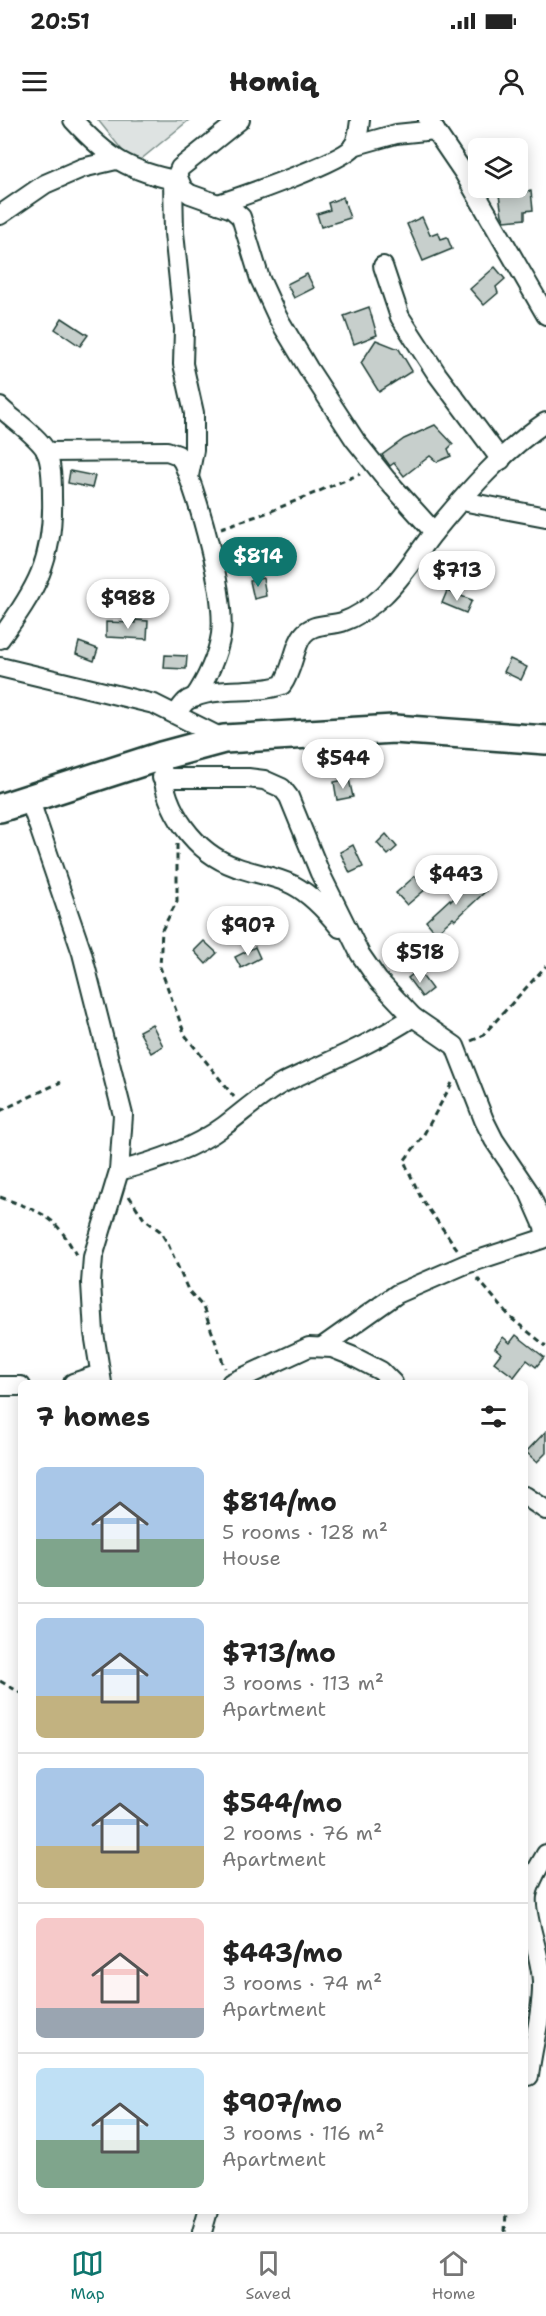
<!DOCTYPE html>
<html lang="en">
<head>
<meta charset="utf-8">
<style>
	:root { --surface:#fff; --page:#f6f6f6; --text:#222; --muted:#767676; --line:#e0e0e0; --accent:#0f766e }
	body { margin:0; font-family:"Shantell Sans",sans-serif; background:var(--page); color:var(--text); height:100vh; display:flex; flex-direction:column; font-size:22px; white-space:nowrap }
	* { box-sizing:border-box; margin:0 }
	p { font-size:20px; color:var(--muted) }
	.icon { flex:none; width:33px; height:33px; fill:none; stroke:currentColor; stroke-width:2; stroke-linecap:round; stroke-linejoin:round }
	.map { position:relative; flex:1; overflow:hidden }
	.sheet { position:absolute; left:18px; top:1260px; width:510px; height:834px; display:flex; flex-direction:column; background:var(--surface); border-radius:9px; box-shadow:0 3px 15px #0003 }
	.sheet>* { flex:none }
	.controls { position:absolute; left:468px; top:18px; display:grid; gap:12px }
	.controls a { display:grid; place-items:center; width:60px; height:60px; border-radius:9px; background:var(--surface); box-shadow:0 3px 15px #0003; font-size:30px }
	.price { position:absolute; translate:-50% -51px; padding:0 14px; border-radius:21px; background:#fff; color:#222; font-size:20px; line-height:39px; filter:drop-shadow(0 2px 3px #0008) }
	.price::after { content:''; position:absolute; left:50%; top:36px; width:18px; height:14px; margin-left:-9px; background:inherit; clip-path:polygon(0 0,100% 0,50% 100%) }
	.price.on { background:var(--accent); color:#fff }
	ul { padding:0; list-style:none }
	li { display:flex; align-items:center; gap:18px; height:150px; padding:0 18px }
	li+li { border-top:2px solid var(--line) }
	li span { display:grid; place-items:center; flex:none; width:168px; height:120px; border-radius:9px; color:#555 }
	li>.icon { margin-inline-start:auto }
	span .icon { width:72px; height:72px; fill:#fffc; stroke-width:1 }
	li b { font-size:26px }
	h2 { display:flex; justify-content:space-between; align-items:center; height:72px; padding:0 18px; font-size:26px }
	.status { display:flex; justify-content:space-between; align-items:center; height:42px; padding:0 30px; background:var(--surface); direction:ltr }
	.status svg { height:16px; fill:currentColor }
	header { display:flex; justify-content:space-between; align-items:center; height:78px; padding:0 18px; background:var(--surface); font-size:27px; font-weight:800 }
	.tabs { display:flex; justify-content:space-around; align-items:center; height:84px; border-top:2px solid var(--line); background:var(--surface); font-size:16px; color:var(--muted) }
	.tabs a { display:grid; justify-items:center; gap:3px }
	.tabs .on { color:var(--accent) }
	.map>svg:first-child { display:block }
	.green { fill:#dee3e2; stroke:#7e908b; stroke-width:1.5 }
	.building { fill:#c7cfcc; stroke:#1f3d34; stroke-width:1.5 }
	.lines { fill:none; stroke-linecap:round; stroke-linejoin:round }
	.street-casing { stroke:#1f3d34; stroke-width:22 }
	.secondary-casing { stroke:#1f3d34; stroke-width:32 }
	.path { stroke:#1f3d34; stroke-width:3; stroke-dasharray:6 4.5; stroke-linecap:butt }
	.street { stroke:#fff; stroke-width:18 }
	.secondary { stroke:#fff; stroke-width:27 }
</style>
</head>
<body>
<div class="status"><b>20:51</b><svg viewBox="0 0 49 12"><path d="M0 12V9h3v3zM5 12V6h3v6zM10 12V3h3v9zM15 12V0h3v12zM26 1h20v11H26zM47 4h2v5h-2z"/></svg></div>
<header><svg class="icon" aria-label="menu" viewBox="0 0 24 24"><path d="M4 6h16M4 12h16M4 18h16"/></svg>Homiq<svg class="icon" aria-label="person" viewBox="0 0 24 24"><circle cx="12" cy="8" r="4"/><path d="M4 21q1-7 8-7t8 7"/></svg></header>
<div class="map">
<svg width="546" height="2112" viewBox="0 0 546 2112">
	<rect width="100%" height="100%" fill="#fff"/>
	<filter id="ink" filterUnits="userSpaceOnUse"><feTurbulence type="fractalNoise" baseFrequency=".0167" numOctaves="2"/><feDisplacementMap in="SourceGraphic" scale="12" xChannelSelector="R" yChannelSelector="G"/><feConvolveMatrix kernelMatrix="1 2 1 2 8 2 1 2 1" color-interpolation-filters="sRGB"/></filter>
	<g filter="url(#ink)">
		<polygon class="green" points="98,0 189,0 134,45"/>
		<g class="building">
			<polygon points="498,68 511,68 515,73 531,71 533,90 525,91 525,99 505,101 502,95"/>
			<polygon points="343,77 350,98 321,107 317,94 330,90 328,83"/>
			<polygon points="422,97 430,115 438,112 441,119 447,117 452,129 423,141 407,104"/>
			<polygon points="495,147 505,159 496,167 498,173 484,185 470,169"/>
			<polygon points="307,154 314,168 294,178 287,164"/>
			<polygon points="369,187 377,215 354,224 344,196"/>
			<polygon points="62,198 88,215 80,226 55,209"/>
			<polygon points="376,220 399,229 412,251 379,272 361,243"/>
			<polygon points="435,305 453,324 448,329 451,336 437,342 430,336 404,356 394,343 390,346 382,335 404,319"/>
			<polygon points="70,351 95,356 92,368 68,363"/>
			<polygon points="263,458 266,476 254,479 250,461"/>
			<polygon points="447,471 472,480 466,493 442,483"/>
			<polygon points="135,500 148,501 147,519 106,517 106,502 135,503"/>
			<polygon points="79,522 98,529 94,541 76,534"/>
			<polygon points="165,535 187,536 186,549 164,548"/>
			<polygon points="510,539 527,547 521,560 504,552"/>
			<polygon points="349,659 353,677 337,680 334,662"/>
			<polygon points="386,714 397,727 388,735 377,723"/>
			<polygon points="353,725 363,747 350,753 340,732"/>
			<polygon points="415,756 426,769 407,785 396,773"/>
			<polygon points="474,759 486,771 455,800 453,798 436,813 426,801 450,779 451,781"/>
			<polygon points="204,821 217,833 206,844 194,831"/>
			<polygon points="255,827 260,838 241,848 235,837"/>
			<polygon points="418,850 432,869 422,877 408,858"/>
			<polygon points="152,904 163,926 151,933 139,911"/>
			<polygon points="516,1215 544,1237 536,1247 527,1240 514,1257 494,1242 501,1233 495,1228 503,1217 510,1223"/>
			<polygon points="546,1311 546,1333 537,1342 526,1332"/>
		</g>
		<g class="lines">
			<g class="street-casing">
				<g id="street">
					<path d="M73,0c35,38 55,51 106,61"/>
					<polyline points="240,0 180,48 177,55 183,69 190,74 232,89 241,97 260,159 278,198 308,248 355,320 387,360 434,412"/>
					<polyline points="428,0 464,53 546,195"/>
					<polyline points="353,26 396,14 435,10"/>
					<polyline points="173,60 174,113 184,209 183,244 194,293 194,330 189,356"/>
					<path d="M218,84c22,-7 124,-42 135,-57 5,-8 6,-18 7,-27"/>
					<polyline points="0,95 45,64 82,48 116,40"/>
					<polyline points="383,146 400,197 437,254 501,340"/>
					<path d="M0,287c12,12 39,30 46,44 6,13 6,32 6,46 2,63 -16,93 -52,142"/>
					<path d="M46,332l121,-1 11,4 5,7c16,39 43,131 38,172 -3,21 -15,47 -27,64"/>
					<polyline points="462,381 546,397"/>
					<polyline points="0,547 154,584 224,619"/>
					<path d="M176,594c4,-5 7,-11 12,-14 28,-15 66,-5 94,-15 11,-15 12,-39 21,-50 9,-12 26,-9 39,-13 15,-5 30,-16 42,-27 20,-19 34,-43 51,-64 32,-39 69,-81 111,-109"/>
					<path d="M162,646c2,44 33,87 74,101 19,7 40,9 57,18 19,10 34,27 47,43"/>
					<polyline points="162,658 248,658 264,660 282,668 289,677 320,753 360,834 378,860 413,897 455,926 484,1000 494,1020 529,1072 544,1106 545,1115 542,1119 466,1144 397,1174 322,1227"/>
					<polyline points="29,678 82,833 123,995 119,1051 93,1137 91,1163 94,1213 102,1263"/>
					<path d="M119,1051c37,-10 74,-22 105,-45 19,-14 38,-32 59,-43 44,-21 89,-39 130,-66"/>
					<polyline points="73,1263 100,1254"/>
					<polyline points="231,1263 309,1227 332,1228 352,1236 381,1251 393,1263"/>
					<polyline points="0,1266 21,1266"/>
					<polyline points="525,1376 546,1390"/>
					<path d="M529,1956c3,-30 14,-63 13,-93 0,-26 -18,-66 -15,-87 2,-15 12,-29 19,-42"/>
					<polyline points="202,2112 208,2091"/>
				</g>
			</g>
			<g class="secondary-casing">
				<polyline id="secondary" points="0,688 161,636 224,619 394,609 546,620"/>
			</g>
			<g class="path">
				<polyline points="221,408 269,392 360,354"/>
				<polyline points="177,724 177,781 162,810 160,847 185,915 234,977"/>
				<polyline points="471,921 482,916 546,846"/>
				<polyline points="452,963 423,1016 404,1041 422,1080 458,1130"/>
				<polyline points="0,991 61,962"/>
				<polyline points="129,1076 144,1099 160,1111 168,1124 188,1170 203,1187 225,1248"/>
				<path d="M0,1077c42,16 54,16 76,58"/>
				<polyline points="477,1158 511,1198 546,1226"/>
				<polyline points="0,1561 21,1573"/>
				<polyline points="505,2112 506,2091"/>
			</g>
			<use href="#street" class="street"/>
			<use href="#secondary" class="secondary"/>
		</g>
	</g>
</svg>
<div class="controls">
<a><svg class="icon" aria-label="layers" viewBox="0 0 24 24"><path d="M12 4l9 5-9 5-9-5zM3 14l9 5 9-5"/></svg></a>
</div>
<b class="price on" style="left:258px;top:468px">$814</b>
<b class="price" style="left:457px;top:482px">$713</b>
<b class="price" style="left:128px;top:510px">$988</b>
<b class="price" style="left:343px;top:670px">$544</b>
<b class="price" style="left:456px;top:786px">$443</b>
<b class="price" style="left:248px;top:837px">$907</b>
<b class="price" style="left:420px;top:864px">$518</b>
<section class="sheet">
<h2>7 homes<svg class="icon" aria-label="filters" viewBox="0 0 24 24"><path d="M4 7h16M4 17h16"/><circle cx="9" cy="7" r="2"/><circle cx="15" cy="17" r="2"/></svg></h2>
<ul>
<li><span style="background:linear-gradient(#a9c7e8 60%,#7fa58c 0)"><svg class="icon" aria-label="home" viewBox="0 0 24 24"><path d="M3 11l9-7 9 7M6 9v11h12V9"/></svg></span><div><b>$814/mo</b><p>5 rooms · 128 m²</p><p>House</p></div></li>
<li><span style="background:linear-gradient(#a9c7e8 65%,#c2b280 0)"><svg class="icon" aria-label="home" viewBox="0 0 24 24"><path d="M3 11l9-7 9 7M6 9v11h12V9"/></svg></span><div><b>$713/mo</b><p>3 rooms · 113 m²</p><p>Apartment</p></div></li>
<li><span style="background:linear-gradient(#a9c7e8 65%,#c2b280 0)"><svg class="icon" aria-label="home" viewBox="0 0 24 24"><path d="M3 11l9-7 9 7M6 9v11h12V9"/></svg></span><div><b>$544/mo</b><p>2 rooms · 76 m²</p><p>Apartment</p></div></li>
<li><span style="background:linear-gradient(#f6c9c9 75%,#9aa5b1 0)"><svg class="icon" aria-label="home" viewBox="0 0 24 24"><path d="M3 11l9-7 9 7M6 9v11h12V9"/></svg></span><div><b>$443/mo</b><p>3 rooms · 74 m²</p><p>Apartment</p></div></li>
<li><span style="background:linear-gradient(#bfe0f5 60%,#7fa58c 0)"><svg class="icon" aria-label="home" viewBox="0 0 24 24"><path d="M3 11l9-7 9 7M6 9v11h12V9"/></svg></span><div><b>$907/mo</b><p>3 rooms · 116 m²</p><p>Apartment</p></div></li>
</ul>
</section>
</div>
<nav class="tabs">
<a class="on"><svg class="icon" aria-label="map" viewBox="0 0 24 24"><path d="M3 6l6-2 6 2 6-2v14l-6 2-6-2-6 2zM9 4v14M15 6v14"/></svg>Map</a>
<a><svg class="icon" aria-label="saved" viewBox="0 0 24 24"><path d="M7 4h10v16l-5-4-5 4z"/></svg>Saved</a>
<a><svg class="icon" aria-label="home" viewBox="0 0 24 24"><path d="M3 11l9-7 9 7M6 9v11h12V9"/></svg>Home</a>
</nav>
</body>
</html>
